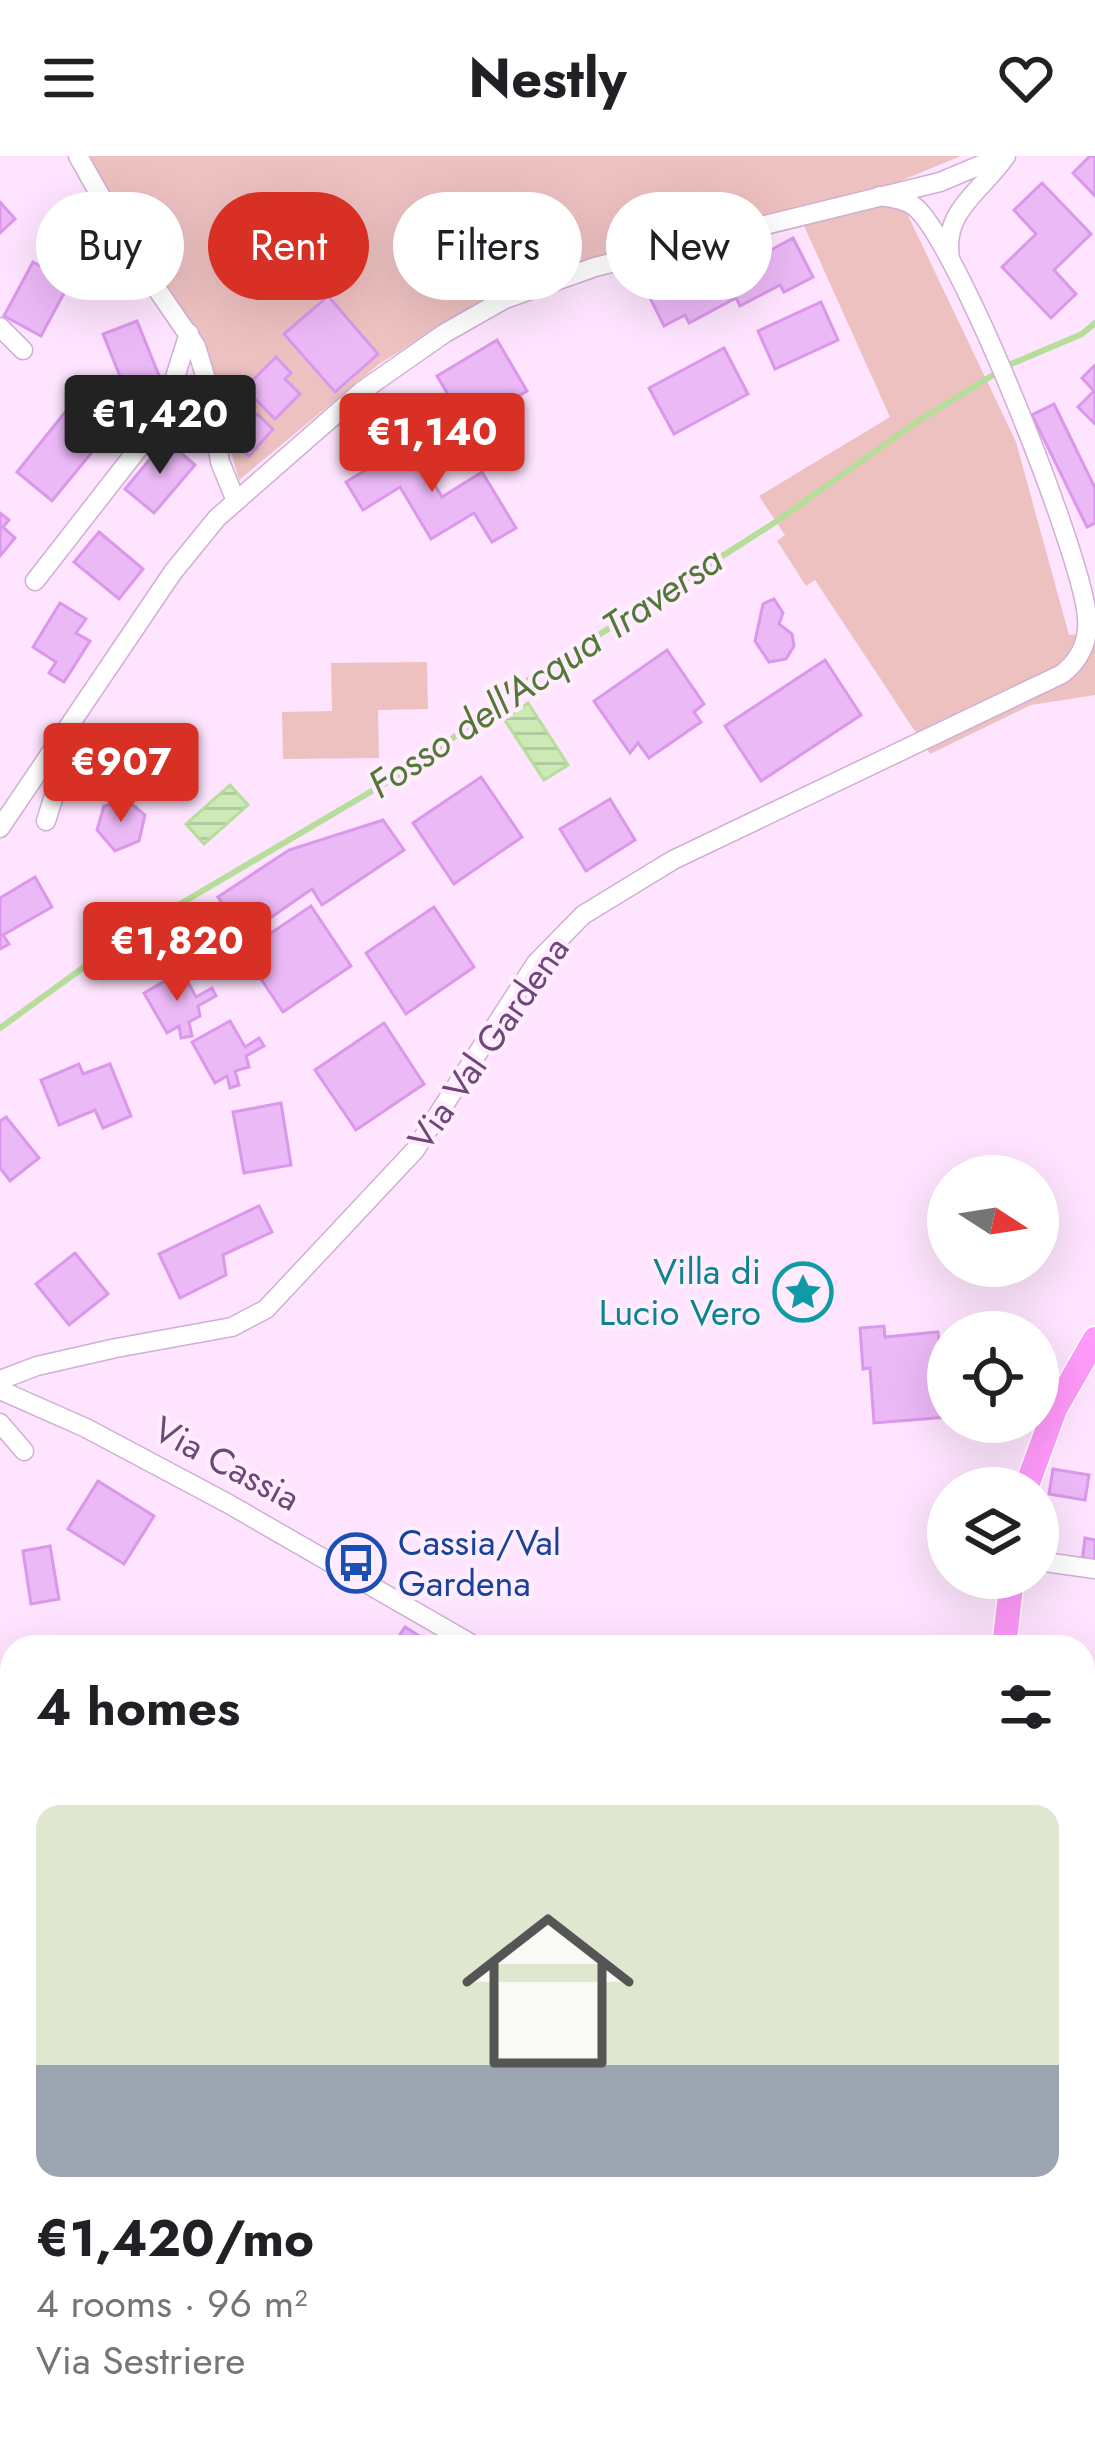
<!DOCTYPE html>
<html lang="en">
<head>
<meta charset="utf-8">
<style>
	:root { --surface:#fff; --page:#f2f2f2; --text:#202124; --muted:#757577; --accent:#d93025 }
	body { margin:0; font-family:Jost,sans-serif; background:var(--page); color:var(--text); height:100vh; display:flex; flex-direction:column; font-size:45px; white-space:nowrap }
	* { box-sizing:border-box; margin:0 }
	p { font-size:39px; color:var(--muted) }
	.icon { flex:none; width:66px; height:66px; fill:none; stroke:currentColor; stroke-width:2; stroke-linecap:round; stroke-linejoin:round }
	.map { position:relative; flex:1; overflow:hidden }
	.sheet { position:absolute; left:0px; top:1479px; width:1095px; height:804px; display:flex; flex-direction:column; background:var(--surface); border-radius:36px 36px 0 0; box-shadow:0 12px 48px #0002 }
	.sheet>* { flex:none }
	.top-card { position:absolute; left:36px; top:36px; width:1023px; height:108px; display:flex; gap:24px }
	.needle { width:78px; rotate:102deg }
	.fabs { position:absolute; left:927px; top:999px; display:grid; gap:24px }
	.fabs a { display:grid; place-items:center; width:132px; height:132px; border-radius:50%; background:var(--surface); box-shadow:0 12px 48px #0002; font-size:60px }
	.price { position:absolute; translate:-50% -102px; padding:0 27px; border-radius:12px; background:var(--accent); color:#fff; font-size:39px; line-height:78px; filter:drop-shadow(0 3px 6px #0008) }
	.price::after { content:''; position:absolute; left:50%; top:72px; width:36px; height:27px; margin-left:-18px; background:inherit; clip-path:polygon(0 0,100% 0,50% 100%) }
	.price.current { background:#222; color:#fff }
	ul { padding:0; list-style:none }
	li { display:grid; align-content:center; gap:24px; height:636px; padding:0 36px }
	li span { display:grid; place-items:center; height:372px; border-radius:24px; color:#555 }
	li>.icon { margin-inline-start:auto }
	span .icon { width:216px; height:216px; fill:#fffc; stroke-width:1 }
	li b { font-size:51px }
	h2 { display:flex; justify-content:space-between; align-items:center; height:144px; padding:0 36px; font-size:51px }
	.tag { padding:0 42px; border-radius:54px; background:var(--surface); box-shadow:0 12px 48px #0002; font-size:42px; line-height:108px }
	.tag.current { background:var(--accent); color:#fff }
	header { display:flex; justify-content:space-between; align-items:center; height:156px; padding:0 36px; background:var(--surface); font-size:54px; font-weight:700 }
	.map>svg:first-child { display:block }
	.forest { fill:url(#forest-firs) }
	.park { fill:#eec1c1 }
	.water { fill:url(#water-rules); stroke:#b7dd9b; stroke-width:3 }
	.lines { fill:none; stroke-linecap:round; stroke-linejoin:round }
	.stream { stroke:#b7dd9b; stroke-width:6 }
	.building { fill:#ecb9f7; stroke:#db97eb; stroke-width:3 }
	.minor-casing { stroke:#d1aed6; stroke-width:21 }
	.major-casing { stroke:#fff; stroke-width:27 }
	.minor { stroke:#fff; stroke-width:18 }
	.major { stroke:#ff9afa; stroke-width:24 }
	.labels { text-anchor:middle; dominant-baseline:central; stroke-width:9; stroke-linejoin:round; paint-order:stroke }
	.street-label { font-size:36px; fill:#6f467a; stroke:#ffecfe }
	.culture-label { font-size:36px; fill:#0d838f; stroke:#ffecfe; text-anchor:end }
	.transit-label { font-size:36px; fill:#164399; stroke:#ffecfe; text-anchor:start }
	.water-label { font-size:39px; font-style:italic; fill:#517935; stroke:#ffecfe }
</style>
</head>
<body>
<header><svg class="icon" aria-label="menu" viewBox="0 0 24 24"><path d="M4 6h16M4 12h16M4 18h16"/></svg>Nestly<svg class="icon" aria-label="heart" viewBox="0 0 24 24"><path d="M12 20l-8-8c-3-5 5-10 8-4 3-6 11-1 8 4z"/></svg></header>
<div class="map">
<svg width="1095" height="2283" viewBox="0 0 1095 2283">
	<defs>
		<pattern id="forest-firs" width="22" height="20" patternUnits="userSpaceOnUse" patternTransform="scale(3)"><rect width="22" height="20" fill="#eec1c1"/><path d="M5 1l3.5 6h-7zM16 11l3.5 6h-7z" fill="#c59fa2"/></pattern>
		<pattern id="water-rules" width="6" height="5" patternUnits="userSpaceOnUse" patternTransform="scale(3)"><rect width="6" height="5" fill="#cdeab6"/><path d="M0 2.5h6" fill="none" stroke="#b3caa0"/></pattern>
	</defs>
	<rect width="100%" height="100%" fill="#fee4fe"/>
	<polygon class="forest" points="1083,2210 1095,2212 1095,2283 811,2283 811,2271 1083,2271"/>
	<g class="park">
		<polygon points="91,0 961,0 893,28 1016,286 1069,479 1095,476 1095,539 1031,549 930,598 815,424 806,430 777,385 785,379 759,340 890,261 796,52 497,135 379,208 239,324 201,189 96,25"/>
		<polygon points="427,506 428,553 378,554 379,602 283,603 282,556 332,555 331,507"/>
	</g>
	<g class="water">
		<polygon points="528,547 568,609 544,624 504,563"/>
		<polygon points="230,629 248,649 204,688 186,668"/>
	</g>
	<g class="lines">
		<polyline class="stream" points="0,872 131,777 428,602 511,535 774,367 918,265 1011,208 1082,178 1095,167"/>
	</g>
	<g class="building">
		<polygon points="1090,0 1095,0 1095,40 1073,17"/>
		<polygon points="1042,27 1091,78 1054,114 1076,138 1051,162 1002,111 1036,78 1014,54"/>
		<polygon points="0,46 15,63 0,77"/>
		<polygon points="793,82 813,121 784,136 780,129 740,150 736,142 689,167 685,159 664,170 646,134 664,125 667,133 717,108 720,114 766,90 769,95"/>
		<polygon points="33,106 70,126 41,180 4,160"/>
		<polygon points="328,140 378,198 335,236 284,178"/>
		<polygon points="821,146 838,184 775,213 758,175"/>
		<polygon points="137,165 166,237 132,250 103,178"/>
		<polygon points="497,184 527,235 467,270 437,220"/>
		<polygon points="724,192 748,238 674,278 649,232"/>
		<polygon points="276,201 291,217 285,223 300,238 275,263 245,232"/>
		<polygon points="1095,209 1095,268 1078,251 1094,235 1082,222"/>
		<polygon points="1054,248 1095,332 1095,367 1087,371 1032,259"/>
		<polygon points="226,252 237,261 244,253 254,261 257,258 273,273 249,300 222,275 228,268 219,259"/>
		<polygon points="66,255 102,284 52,345 17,316"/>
		<polygon points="166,284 195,309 154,357 125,333"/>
		<polygon points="410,287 442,341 482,316 516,372 492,386 474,357 431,383 400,331 363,354 346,326"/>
		<polygon points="0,357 9,364 3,371 15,382 0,400"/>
		<polygon points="99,376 143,413 119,443 74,406"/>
		<polygon points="774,443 783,457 779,468 792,478 794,490 786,503 769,506 755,485 763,448"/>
		<polygon points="60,447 86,463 76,477 90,485 64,526 49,517 56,506 33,491"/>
		<polygon points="667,494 704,548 694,556 701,566 649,602 638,587 630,597 594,545"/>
		<polygon points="825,504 861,559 761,625 725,570"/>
		<polygon points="481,621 522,681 454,728 413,667"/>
		<polygon points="610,643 635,684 586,715 560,673"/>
		<polygon points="128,645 145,659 139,685 115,695 97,674 104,650"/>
		<polygon points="383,664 404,694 322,749 312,733 244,780 218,741 289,694"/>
		<polygon points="35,721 52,751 3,779 9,788 0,793 0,742"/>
		<polygon points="311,750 351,810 283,856 243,796"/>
		<polygon points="434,751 474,811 406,858 366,797"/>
		<polygon points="182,815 196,841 212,832 216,840 198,850 200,860 189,866 192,880 181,882 179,870 167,877 144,837"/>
		<polygon points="230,865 245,891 259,882 264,890 246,900 249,911 235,915 239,929 230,932 227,920 215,927 192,886"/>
		<polygon points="384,867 424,928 356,974 315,914"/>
		<polygon points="79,908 83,918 110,908 131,960 103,972 95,954 59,969 41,924"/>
		<polygon points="281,947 291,1009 244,1017 233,956"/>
		<polygon points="6,961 39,1002 10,1025 0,1012 0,965"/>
		<polygon points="259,1050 272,1076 223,1099 226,1119 180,1142 159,1098"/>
		<polygon points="75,1097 108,1138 69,1169 36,1128"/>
		<polygon points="884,1170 885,1181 938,1176 943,1226 948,1225 948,1261 874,1267 870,1212 863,1213 860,1172"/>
		<polygon points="1053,1313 1089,1319 1085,1344 1049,1338"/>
		<polygon points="98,1325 154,1360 124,1408 68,1373"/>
		<polygon points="1085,1382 1095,1384 1095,1407 1082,1406"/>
		<polygon points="50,1390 59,1443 31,1448 23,1395"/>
		<polygon points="405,1471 437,1491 392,1491"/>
		<polygon points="0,1516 12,1523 12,1676 0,1696"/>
		<polygon points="1083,1809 1095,1812 1095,1835 1088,1861 1083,1860"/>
		<polygon points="1083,1967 1090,1967 1091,2046 1083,2046"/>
		<polygon points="216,2271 254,2271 258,2277 248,2283 223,2283"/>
	</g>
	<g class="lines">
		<g class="minor-casing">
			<g id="minor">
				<polyline points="78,0 135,101 196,190 209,233 220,306 236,345"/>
				<path d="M950,102c-8,-47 32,-67 56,-102"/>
				<polyline points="0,171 23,194"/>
				<polyline points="35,425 141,289 171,234 189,177"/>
				<polyline points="46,665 58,627 87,584"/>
				<polyline points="0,672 173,416 217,362 362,235 445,177 505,143 595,111 940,26 1002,0"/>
				<path d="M0,1224l37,-14 79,-18 116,-21 34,-18 149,-159 121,-187 47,-48 90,-55 389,-186c18,-14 27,-32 25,-56 -3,-60 -129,-376 -172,-411 -10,-8 -23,-9 -35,-11"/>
				<polyline points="0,1234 86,1272 227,1347 477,1491"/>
				<polyline points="0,1267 24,1295"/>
				<polyline points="1038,1405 1095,1413"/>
				<polyline points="1083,1582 1095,1581"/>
				<polyline points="1083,1623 1095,1625"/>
				<polyline points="1083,1641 1095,1640"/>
				<polyline points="1092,1761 1095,1762"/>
				<polyline points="415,2283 432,2271"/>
			</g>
		</g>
		<g class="major-casing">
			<g id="major">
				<polyline points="1026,1332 1055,1253 1095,1183"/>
				<polyline points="1004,1491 1012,1422"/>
				<polyline points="719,2283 728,2271"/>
			</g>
		</g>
		<use href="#minor" class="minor"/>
		<use href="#major" class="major"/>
	</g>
	<defs>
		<g id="sight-ring" transform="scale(3)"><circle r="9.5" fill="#ffecfe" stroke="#0f9aa8" stroke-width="1.5"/><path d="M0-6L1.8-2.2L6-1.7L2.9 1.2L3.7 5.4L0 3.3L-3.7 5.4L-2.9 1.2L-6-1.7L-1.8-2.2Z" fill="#0f9aa8"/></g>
		<g id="bus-ring" transform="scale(3)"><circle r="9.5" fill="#ffecfe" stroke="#1a4fb4" stroke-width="1.5"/><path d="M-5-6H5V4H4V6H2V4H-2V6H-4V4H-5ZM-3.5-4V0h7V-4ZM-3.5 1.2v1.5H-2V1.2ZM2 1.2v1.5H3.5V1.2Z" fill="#1a4fb4"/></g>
	</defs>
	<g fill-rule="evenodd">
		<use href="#sight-ring" x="803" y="1136"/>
		<use href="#bus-ring" x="356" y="1407"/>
	</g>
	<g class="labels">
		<g class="street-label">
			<text transform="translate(488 887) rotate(-55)">Via Val Gardena</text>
			<text transform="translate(227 1307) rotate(28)">Via Cassia</text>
		</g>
		<g class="culture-label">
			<text x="761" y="1115">Villa di<tspan x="761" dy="41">Lucio Vero</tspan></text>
		</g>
		<g class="transit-label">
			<text x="398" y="1386">Cassia/Val<tspan x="398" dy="41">Gardena</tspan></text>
		</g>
		<g class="water-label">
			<text transform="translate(545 516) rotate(-34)">Fosso dell'Acqua Traversa</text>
		</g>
	</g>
</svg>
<div class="fabs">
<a><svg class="needle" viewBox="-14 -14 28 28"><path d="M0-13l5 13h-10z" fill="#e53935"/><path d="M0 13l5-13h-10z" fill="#757577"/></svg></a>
<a><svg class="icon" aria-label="locate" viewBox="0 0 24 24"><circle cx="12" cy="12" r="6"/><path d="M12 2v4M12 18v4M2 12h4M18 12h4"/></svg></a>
<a><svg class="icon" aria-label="layers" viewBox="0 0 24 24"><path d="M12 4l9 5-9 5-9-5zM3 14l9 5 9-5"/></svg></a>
</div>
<b class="price current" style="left:160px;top:321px">€1,420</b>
<b class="price" style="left:432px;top:339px">€1,140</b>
<b class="price" style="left:121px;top:669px">€907</b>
<b class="price" style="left:177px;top:848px">€1,820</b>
<div class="top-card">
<a class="tag">Buy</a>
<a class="tag current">Rent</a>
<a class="tag">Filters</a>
<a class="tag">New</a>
</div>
<section class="sheet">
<h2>4 homes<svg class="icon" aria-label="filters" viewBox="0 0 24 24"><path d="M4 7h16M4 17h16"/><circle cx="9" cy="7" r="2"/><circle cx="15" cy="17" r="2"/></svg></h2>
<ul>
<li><span style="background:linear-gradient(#dfe7d0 70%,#9aa5b1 0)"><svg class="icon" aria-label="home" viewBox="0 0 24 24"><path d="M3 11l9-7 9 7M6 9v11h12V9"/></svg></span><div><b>€1,420/mo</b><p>4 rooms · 96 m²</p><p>Via Sestriere</p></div></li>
</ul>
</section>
</div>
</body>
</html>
